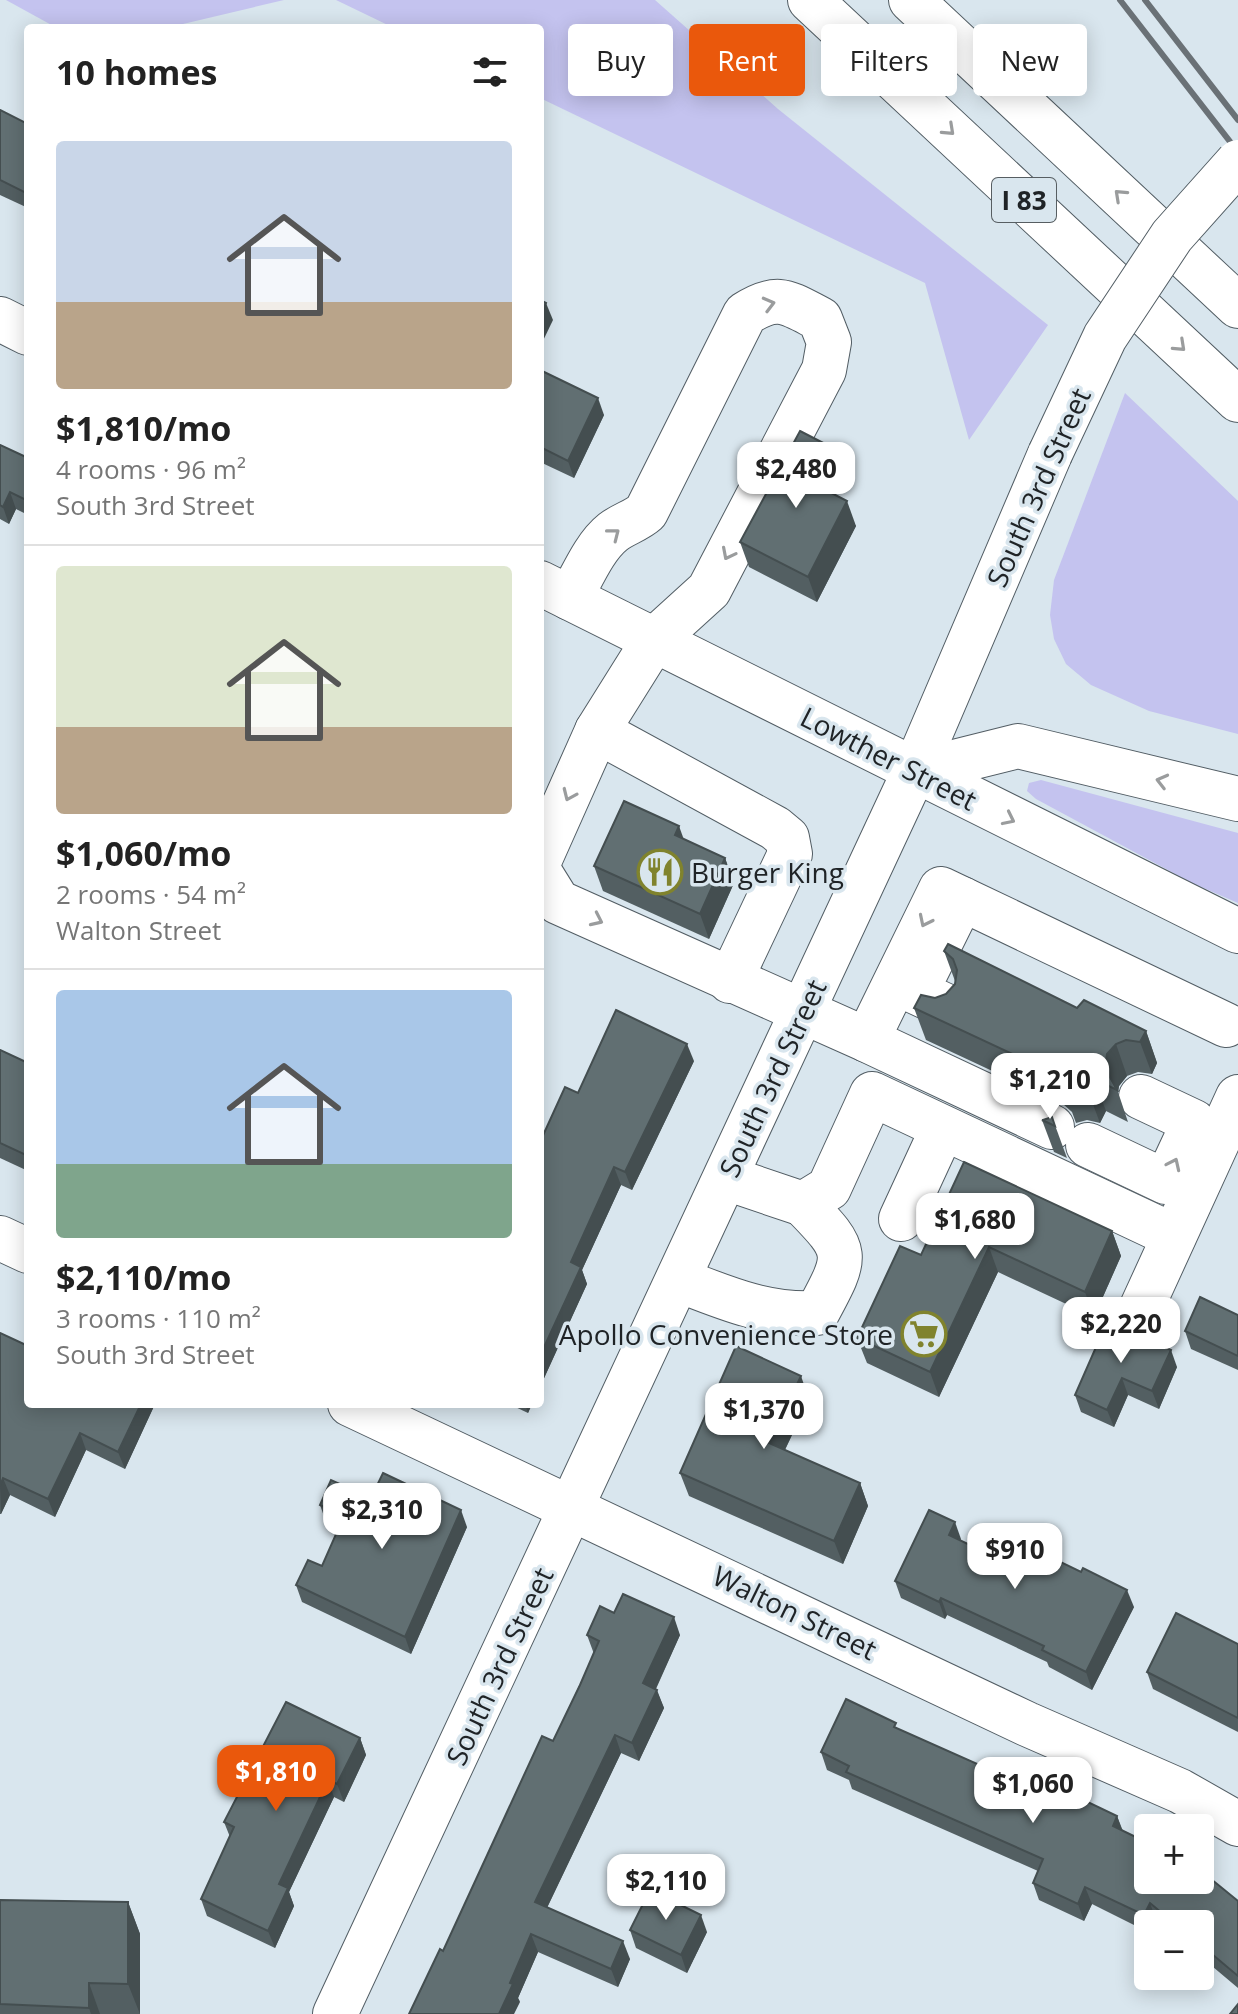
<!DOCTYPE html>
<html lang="en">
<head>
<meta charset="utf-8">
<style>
	:root { --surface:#fff; --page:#f2f2f2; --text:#222; --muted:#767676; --line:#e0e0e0; --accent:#ea580c }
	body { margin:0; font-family:"Open Sans",sans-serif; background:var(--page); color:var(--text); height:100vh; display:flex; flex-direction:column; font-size:30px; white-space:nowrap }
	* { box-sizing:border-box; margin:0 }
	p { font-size:26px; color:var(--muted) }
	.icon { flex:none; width:44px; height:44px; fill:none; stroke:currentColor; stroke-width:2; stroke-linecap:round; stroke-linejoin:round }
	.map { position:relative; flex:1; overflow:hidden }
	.side { position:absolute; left:24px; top:24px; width:520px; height:1384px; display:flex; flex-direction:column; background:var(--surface); border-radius:8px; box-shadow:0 4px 20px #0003 }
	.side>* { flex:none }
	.banner { position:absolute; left:568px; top:24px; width:550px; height:72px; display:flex; gap:16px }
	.fabs { position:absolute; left:1134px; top:1814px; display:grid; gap:16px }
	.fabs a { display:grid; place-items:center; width:80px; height:80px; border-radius:8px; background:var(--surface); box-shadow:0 4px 20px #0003; font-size:40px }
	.price { position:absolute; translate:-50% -68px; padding:0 18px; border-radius:16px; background:#fff; color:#222; font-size:26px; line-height:52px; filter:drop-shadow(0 2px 4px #0008) }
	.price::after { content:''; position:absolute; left:50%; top:48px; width:24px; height:18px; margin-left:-12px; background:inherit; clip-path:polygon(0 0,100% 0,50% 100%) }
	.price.active { background:var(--accent); color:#fff }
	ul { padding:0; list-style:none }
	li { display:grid; align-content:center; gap:16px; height:424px; padding:0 32px }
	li+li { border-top:2px solid var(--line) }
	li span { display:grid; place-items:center; height:248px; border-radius:8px; color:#555 }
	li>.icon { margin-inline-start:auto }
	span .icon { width:144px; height:144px; fill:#fffc; stroke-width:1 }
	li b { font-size:34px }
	h2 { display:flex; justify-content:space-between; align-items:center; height:96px; padding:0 32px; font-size:34px }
	.pill { padding:0 28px; border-radius:8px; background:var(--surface); box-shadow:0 4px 20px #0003; font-size:28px; line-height:72px }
	.pill.active { background:var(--accent); color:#fff }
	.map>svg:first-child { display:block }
	.green { fill:#c4c3ef }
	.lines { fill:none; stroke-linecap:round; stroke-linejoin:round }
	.minor-casing { stroke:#525d64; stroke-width:46 }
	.major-casing { stroke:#525d64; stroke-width:46 }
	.highway-casing { stroke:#525d64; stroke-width:46 }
	.minor { stroke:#fff; stroke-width:44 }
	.major { stroke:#fff; stroke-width:44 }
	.highway { stroke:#fff; stroke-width:44 }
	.rail { stroke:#6a7176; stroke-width:6 }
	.major-bridge-casing { stroke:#525d64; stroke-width:46; stroke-linecap:butt }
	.major-bridge { stroke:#fff; stroke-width:44 }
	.wall { fill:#535f62 }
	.shaded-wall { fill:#444e50 }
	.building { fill:#616f72; stroke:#444e50; stroke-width:2 }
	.oneway { stroke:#9a9c9d }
	.labels { text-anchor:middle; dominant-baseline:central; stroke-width:7; stroke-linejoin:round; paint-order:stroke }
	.shield { fill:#d9e6ee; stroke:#575e62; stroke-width:2 }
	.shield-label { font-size:26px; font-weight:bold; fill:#1f2326 }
	.street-label { font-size:28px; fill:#1f2326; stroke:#d9e6ee }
	.poi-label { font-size:28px; fill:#1f2326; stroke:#d9e6ee; text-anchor:start }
</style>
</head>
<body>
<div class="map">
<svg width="1238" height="2014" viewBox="0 0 1238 2014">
	<rect width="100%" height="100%" fill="#d9e6ee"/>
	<g class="green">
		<polygon points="6,0 284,0 166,28 57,28"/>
		<polygon points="336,0 655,0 778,109 1048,325 969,440 925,283 540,98 540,28 394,28"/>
		<polygon points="1125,393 1238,501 1238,734 1149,711 1091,685 1066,664 1054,639 1050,615 1054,580"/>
		<polygon points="1041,780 1238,833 1238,903 1192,883 1036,799 1027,791 1029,783"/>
	</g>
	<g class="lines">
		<g class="minor-casing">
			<g id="minor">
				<polyline points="597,731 775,828 787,838 790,854 730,981"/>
				<path d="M540,859l57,-128 57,-91 55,-50 115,-220 5,-28 -9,-23c-33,-17 -42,-26 -75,-5l-99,198c-10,9 -23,12 -33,20 -19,15 -31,45 -43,66"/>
				<polyline points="540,873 558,902 867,1040"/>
				<polyline points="962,899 1226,1025"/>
				<polyline points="944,1005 916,992 962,899 941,889 867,1040 1052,1127"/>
				<polyline points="1088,1145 1166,1182 1194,1122 1141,1097"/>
				<polyline points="726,1178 803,1204 829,1188 872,1094 1174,1236"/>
				<polyline points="901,1219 943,1128"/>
				<polyline points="0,1238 28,1251"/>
				<path d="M679,1280c46,18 88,36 138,33 32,-59 33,-61 -14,-109"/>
				<polyline points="1141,1309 1238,1097"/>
				<polyline points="350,1404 1027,1724 1180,1791 1238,1824"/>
			</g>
		</g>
		<g class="major-casing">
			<g id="major">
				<polyline points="0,319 28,333"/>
				<polyline points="540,583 1238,931"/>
				<polyline points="914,772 1018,746 1238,799"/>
				<polyline points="335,2014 914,772 1050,454"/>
			</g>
		</g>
		<g class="highway-casing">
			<g id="highway">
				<polyline points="810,0 1238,400"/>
				<polyline points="911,0 1238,306"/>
			</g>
		</g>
		<use href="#minor" class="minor"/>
		<use href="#major" class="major"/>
		<use href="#highway" class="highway"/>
		<g class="rail">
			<polyline points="1120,0 1238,152"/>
			<polyline points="1145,0 1238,120"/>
		</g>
		<g class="major-bridge-casing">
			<polyline id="major-bridge" points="1050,454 1105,337 1172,236 1238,162"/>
		</g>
		<use href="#major-bridge" class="major-bridge"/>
	</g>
	<g class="wall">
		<polygon points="0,110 28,124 28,208 0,195"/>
		<polygon points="540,370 604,415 574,478 540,462"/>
		<polygon points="0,445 28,458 28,515 16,509 9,524 0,519"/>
		<polygon points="842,473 832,493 856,526 817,602 749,567 740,542"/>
		<polygon points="725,858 734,883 709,939 603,891 594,866"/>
		<polygon points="944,951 1077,1008 1146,1031 1157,1063 1152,1074 1138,1072 1127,1076 1119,1086 1118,1092 1128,1122 1106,1111 1100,1123 1087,1120 1076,1123 1072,1112 1063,1104 926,1040 914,1008 946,994 955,984 955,981"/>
		<polygon points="0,1050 28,1063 28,1171 0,1158"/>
		<polygon points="694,1061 632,1190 621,1185 582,1270 587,1284 540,1387 578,1093"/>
		<polygon points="1052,1117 1067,1158 1054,1152 1042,1120"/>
		<polygon points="1112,1231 1121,1256 1094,1317 998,1272 939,1397 867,1363 857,1338 921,1255"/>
		<polygon points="1238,1315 1238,1370 1191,1349 1185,1331"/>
		<polygon points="1107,1322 1177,1367 1159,1409 1128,1395 1114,1427 1081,1412 1075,1395"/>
		<polygon points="0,1333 155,1404 125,1469 86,1450 55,1517 10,1495 1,1514 0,1514"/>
		<polygon points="809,1399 785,1450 860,1483 868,1506 843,1564 689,1496 680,1473"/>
		<polygon points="509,1404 532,1404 528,1413"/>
		<polygon points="371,1498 467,1527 411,1654 302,1602 296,1585 322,1566 339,1528 326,1522 320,1505"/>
		<polygon points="961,1539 961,1541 1003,1561 1134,1607 1092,1690 1049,1667 1047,1662 947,1615 945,1619 901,1598 895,1581"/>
		<polygon points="614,1613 680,1635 656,1689 664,1708 639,1761 621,1753 547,1908 630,1959 618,1987 538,1952 518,1998 520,2002 443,1951 553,1741 594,1654 587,1635"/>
		<polygon points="1238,1644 1238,1732 1153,1689 1147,1672"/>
		<polygon points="899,1729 995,1772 1117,1816 1123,1831 1238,1901 1238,1988 1200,1956 1200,1924 1161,1924 1156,1920 1148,1924 1148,1932 1092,1904 1084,1921 1039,1900 1033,1883 1038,1871 852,1789 849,1780 827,1770 821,1752"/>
		<polygon points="360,1738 366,1755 344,1802 334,1797 289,1892 294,1906 275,1948 207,1916 201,1899 230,1837 224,1822"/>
		<polygon points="0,1900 128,1902 140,1934 140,2014 0,2014"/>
		<polygon points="630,1930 707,1932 687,1973 636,1948"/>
	</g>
	<g class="shaded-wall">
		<polygon points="546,303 553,320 540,347 540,316"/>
		<polygon points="598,398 604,415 574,478 568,461"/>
		<polygon points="833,448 842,473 823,509 814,484"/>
		<polygon points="10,492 16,509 9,524 3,507"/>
		<polygon points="847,501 856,526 817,602 808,577"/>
		<polygon points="679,826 688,851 675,835"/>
		<polygon points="725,858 734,883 709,939 700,914"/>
		<polygon points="1146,1031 1157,1063 1152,1074 1140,1042"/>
		<polygon points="687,1044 694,1061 632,1190 625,1172"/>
		<polygon points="1116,1044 1127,1076 1119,1086 1118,1092 1105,1068 1107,1054"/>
		<polygon points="1094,1079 1106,1111 1100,1123 1088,1091"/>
		<polygon points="614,1167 621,1185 582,1270 587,1284 540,1387 540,1356 571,1262"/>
		<polygon points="1112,1231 1121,1256 1094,1317 1085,1292"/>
		<polygon points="989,1247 998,1272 939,1397 930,1372"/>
		<polygon points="1171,1350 1177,1367 1159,1409 1152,1391"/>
		<polygon points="801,1376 809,1399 777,1466 769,1443"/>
		<polygon points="1122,1378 1128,1395 1114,1427 1107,1410"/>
		<polygon points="141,1404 155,1404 125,1469 118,1452"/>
		<polygon points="525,1404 532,1404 528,1413"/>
		<polygon points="80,1433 86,1450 55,1517 48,1499"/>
		<polygon points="3,1478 10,1495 1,1514 0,1486"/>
		<polygon points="860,1483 868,1506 843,1564 834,1541"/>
		<polygon points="461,1510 467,1527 411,1654 405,1637"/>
		<polygon points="955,1522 961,1539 955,1552 949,1535"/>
		<polygon points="1127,1590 1134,1607 1092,1690 1086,1672"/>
		<polygon points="941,1598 947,1615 945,1619 939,1602"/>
		<polygon points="674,1617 680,1635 650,1701 643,1683"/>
		<polygon points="657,1690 664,1708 639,1761 632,1743"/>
		<polygon points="615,1735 621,1753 541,1920 535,1902"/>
		<polygon points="360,1738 366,1755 344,1802 337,1784"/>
		<polygon points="328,1780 334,1797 289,1892 294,1906 275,1948 268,1931 279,1884"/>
		<polygon points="1117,1816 1123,1833 1113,1826"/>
		<polygon points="1085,1887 1092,1904 1084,1921 1078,1904"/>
		<polygon points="128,1902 140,1934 140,2014 128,1984"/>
		<polygon points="1150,1903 1156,1920 1154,1924 1148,1924 1148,1927 1144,1915"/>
		<polygon points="701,1915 707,1932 687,1973 681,1955"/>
		<polygon points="531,1934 538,1952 518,1998 520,2002 514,2014 499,2014 510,1983"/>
		<polygon points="623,1941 630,1959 618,1987 611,1969"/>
		<polygon points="89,1983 100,2014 91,2014 89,2008"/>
	</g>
	<g class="building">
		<polygon points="0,110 28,124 28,194 0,180"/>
		<polygon points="540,300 546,303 540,316"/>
		<polygon points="540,370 598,398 568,461 540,447"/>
		<polygon points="800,431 833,448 814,484 847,501 808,577 740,542"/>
		<polygon points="0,445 28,458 28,501 10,492 3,507 0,505"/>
		<polygon points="624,801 679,826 675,835 725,858 700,914 594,866"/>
		<polygon points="948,944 1077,1008 1084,1000 1146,1031 1140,1042 1126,1040 1116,1044 1107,1054 1105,1068 1117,1090 1094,1079 1088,1091 1075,1088 1065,1091 1060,1080 1051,1072 914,1008 921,995 935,998 946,994 955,984 957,970 953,959 944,951"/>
		<polygon points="616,1010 687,1044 625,1172 614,1167 571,1262 581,1267 540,1356 540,1142 565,1087 578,1093"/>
		<polygon points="0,1050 28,1063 28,1156 0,1143"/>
		<polygon points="1052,1117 1055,1126 1042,1120 1043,1120"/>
		<polygon points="964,1162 1112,1231 1085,1292 989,1247 930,1372 857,1338 900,1246 921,1255"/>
		<polygon points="1200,1297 1238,1315 1238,1356 1185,1331"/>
		<polygon points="1107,1322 1171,1350 1152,1391 1122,1378 1107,1410 1075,1395"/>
		<polygon points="0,1333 28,1346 28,1404 141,1404 118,1452 80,1433 48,1499 3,1478 0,1486"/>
		<polygon points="736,1346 801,1376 769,1443 860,1483 834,1541 680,1473"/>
		<polygon points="383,1473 461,1510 405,1637 296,1585 308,1560 322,1566 344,1516 320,1505 331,1480 371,1498"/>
		<polygon points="929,1510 955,1522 949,1535 1003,1561 1013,1539 1081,1572 1083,1568 1127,1590 1086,1672 1042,1650 1044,1646 941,1598 939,1602 895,1581"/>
		<polygon points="623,1594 674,1617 643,1683 657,1690 632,1743 615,1735 535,1902 623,1941 611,1969 531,1934 510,1983 513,1984 499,2014 409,2014 440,1949 443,1951 542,1736 553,1741 580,1685 599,1641 587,1635 600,1606 614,1613"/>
		<polygon points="1176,1613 1238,1644 1238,1718 1147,1672"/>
		<polygon points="846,1699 896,1723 894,1727 995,1772 1000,1760 1117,1816 1113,1826 1148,1843 1148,1880 1200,1880 1200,1870 1238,1901 1238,1976 1200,1944 1200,1924 1175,1924 1150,1903 1144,1915 1085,1887 1078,1904 1033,1883 1043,1859 846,1772 849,1766 821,1752"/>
		<polygon points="286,1702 360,1738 337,1784 328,1780 279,1884 288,1888 268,1931 201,1899 234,1827 224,1822"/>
		<polygon points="650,1890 701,1915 681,1955 630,1930"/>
		<polygon points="0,1900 128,1902 128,1984 89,1983 89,2008 0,2004"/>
		<polygon points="1238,2004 1238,2014 1230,2014"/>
	</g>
	<defs><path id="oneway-chevron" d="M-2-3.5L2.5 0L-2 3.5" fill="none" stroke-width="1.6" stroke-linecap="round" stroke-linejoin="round" transform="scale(2)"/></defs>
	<g class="oneway">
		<use href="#oneway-chevron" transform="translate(949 130) rotate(43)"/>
		<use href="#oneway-chevron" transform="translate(1120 195) rotate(-137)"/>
		<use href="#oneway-chevron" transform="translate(769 304) rotate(-15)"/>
		<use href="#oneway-chevron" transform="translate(1180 346) rotate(43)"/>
		<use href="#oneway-chevron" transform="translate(614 534) rotate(-38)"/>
		<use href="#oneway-chevron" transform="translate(728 554) rotate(117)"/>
		<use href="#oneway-chevron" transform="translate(1162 781) rotate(-166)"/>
		<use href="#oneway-chevron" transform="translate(569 795) rotate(114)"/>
		<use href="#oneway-chevron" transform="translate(1009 819) rotate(26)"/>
		<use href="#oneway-chevron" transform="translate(597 920) rotate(25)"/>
		<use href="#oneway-chevron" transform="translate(925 921) rotate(116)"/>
		<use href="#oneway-chevron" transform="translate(1174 1164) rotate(-65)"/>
	</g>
	<defs>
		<g id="restaurant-ring" transform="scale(2.3)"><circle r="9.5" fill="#d9e6ee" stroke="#80832d" stroke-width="1.5"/><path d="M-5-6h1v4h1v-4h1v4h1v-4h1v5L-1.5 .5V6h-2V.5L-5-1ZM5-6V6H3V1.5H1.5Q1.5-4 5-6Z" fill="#80832d"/></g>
		<g id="supermarket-ring" transform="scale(2.3)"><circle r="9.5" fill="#d9e6ee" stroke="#80832d" stroke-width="1.5"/><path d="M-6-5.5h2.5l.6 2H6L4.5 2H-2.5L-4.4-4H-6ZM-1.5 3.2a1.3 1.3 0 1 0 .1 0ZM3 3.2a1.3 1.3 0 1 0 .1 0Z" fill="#80832d"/></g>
	</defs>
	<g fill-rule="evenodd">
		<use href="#restaurant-ring" x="660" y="872"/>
		<use href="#supermarket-ring" x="924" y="1334"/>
	</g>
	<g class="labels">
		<rect class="shield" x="992" y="178" width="64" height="44" rx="6"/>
		<g class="shield-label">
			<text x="1024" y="200">I 83</text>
		</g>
		<g class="street-label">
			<text transform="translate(1038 487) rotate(-66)">South 3rd Street</text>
			<text transform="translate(889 758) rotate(27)">Lowther Street</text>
			<text transform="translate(772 1078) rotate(-65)">South 3rd Street</text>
			<text transform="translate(795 1612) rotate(26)">Walton Street</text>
			<text transform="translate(499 1666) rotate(-65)">South 3rd Street</text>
		</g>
		<g class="poi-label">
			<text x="691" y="872">Burger King</text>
			<text x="893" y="1334" text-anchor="end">Apollo Convenience Store</text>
		</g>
	</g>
</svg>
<div class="fabs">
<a>+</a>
<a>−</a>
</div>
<b class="price" style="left:796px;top:510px">$2,480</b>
<b class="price" style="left:1050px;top:1121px">$1,210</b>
<b class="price" style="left:975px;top:1261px">$1,680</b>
<b class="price" style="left:1121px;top:1365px">$2,220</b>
<b class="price" style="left:764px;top:1451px">$1,370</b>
<b class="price" style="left:382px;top:1551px">$2,310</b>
<b class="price" style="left:1015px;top:1591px">$910</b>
<b class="price active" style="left:276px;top:1813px">$1,810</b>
<b class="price" style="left:1033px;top:1825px">$1,060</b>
<b class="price" style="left:666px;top:1922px">$2,110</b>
<div class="banner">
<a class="pill">Buy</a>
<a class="pill active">Rent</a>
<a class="pill">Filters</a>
<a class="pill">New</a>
</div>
<section class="side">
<h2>10 homes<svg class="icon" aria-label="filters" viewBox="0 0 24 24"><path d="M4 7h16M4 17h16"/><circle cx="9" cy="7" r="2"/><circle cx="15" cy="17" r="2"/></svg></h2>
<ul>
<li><span style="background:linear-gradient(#c9d6e8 65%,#b9a48a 0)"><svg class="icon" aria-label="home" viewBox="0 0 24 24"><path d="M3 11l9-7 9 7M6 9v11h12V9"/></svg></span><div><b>$1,810/mo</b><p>4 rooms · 96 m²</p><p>South 3rd Street</p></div></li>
<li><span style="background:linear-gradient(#dfe7d0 65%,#b9a48a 0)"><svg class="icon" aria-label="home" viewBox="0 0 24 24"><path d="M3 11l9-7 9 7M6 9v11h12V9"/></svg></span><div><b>$1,060/mo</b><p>2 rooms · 54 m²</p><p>Walton Street</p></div></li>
<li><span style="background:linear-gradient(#a9c7e8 70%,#7fa58c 0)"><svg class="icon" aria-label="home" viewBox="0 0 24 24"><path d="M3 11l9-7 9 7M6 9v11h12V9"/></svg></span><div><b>$2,110/mo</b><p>3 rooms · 110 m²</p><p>South 3rd Street</p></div></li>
</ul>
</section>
</div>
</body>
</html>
